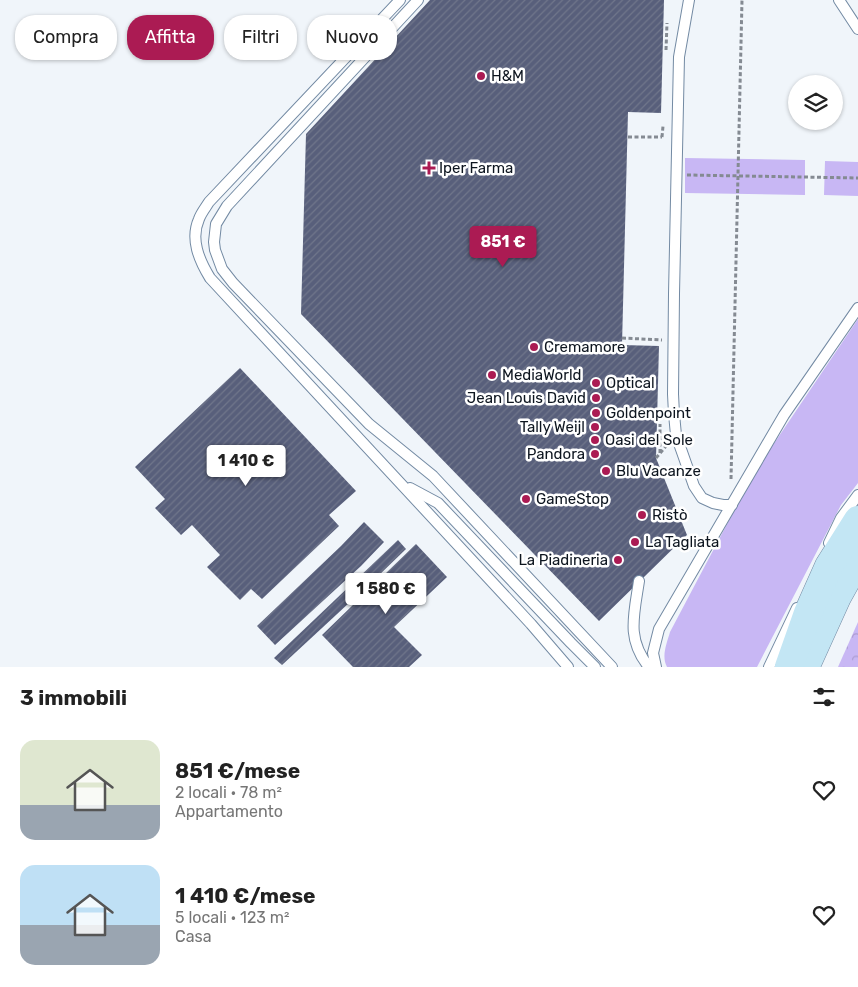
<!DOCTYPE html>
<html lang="it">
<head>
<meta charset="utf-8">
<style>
	:root { --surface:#fff; --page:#f2f2f2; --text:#222; --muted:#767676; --accent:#ab1b53 }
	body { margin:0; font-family:Rubik,sans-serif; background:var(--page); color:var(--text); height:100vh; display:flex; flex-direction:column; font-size:19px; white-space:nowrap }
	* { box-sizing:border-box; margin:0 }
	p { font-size:16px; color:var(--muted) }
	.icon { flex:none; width:28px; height:28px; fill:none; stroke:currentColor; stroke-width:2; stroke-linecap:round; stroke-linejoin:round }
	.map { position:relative; height:667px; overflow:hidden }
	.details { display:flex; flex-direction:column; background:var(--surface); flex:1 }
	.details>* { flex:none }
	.banner { position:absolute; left:15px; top:15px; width:500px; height:45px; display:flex; gap:10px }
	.buttons { position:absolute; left:788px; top:75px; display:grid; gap:10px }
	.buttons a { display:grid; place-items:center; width:55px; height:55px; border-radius:50%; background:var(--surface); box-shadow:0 1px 4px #0004; font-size:25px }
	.price { position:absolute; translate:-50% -42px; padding:0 11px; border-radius:5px; background:#fff; color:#222; font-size:16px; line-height:32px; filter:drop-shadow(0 1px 2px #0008) }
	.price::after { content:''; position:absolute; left:50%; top:30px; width:15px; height:11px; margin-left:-8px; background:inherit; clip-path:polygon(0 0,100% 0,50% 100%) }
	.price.current { background:var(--accent); color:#fff }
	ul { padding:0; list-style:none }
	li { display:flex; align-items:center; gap:15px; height:125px; padding:0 20px }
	li span { display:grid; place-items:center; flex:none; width:140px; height:100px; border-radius:15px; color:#555 }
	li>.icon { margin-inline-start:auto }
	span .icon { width:60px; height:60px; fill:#fffc; stroke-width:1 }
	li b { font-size:21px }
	h2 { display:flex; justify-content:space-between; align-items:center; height:60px; padding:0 20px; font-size:21px }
	.chip { padding:0 18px; border-radius:20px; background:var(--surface); box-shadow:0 1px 4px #0004; font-size:18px; line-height:45px }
	.chip.current { background:var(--accent); color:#fff }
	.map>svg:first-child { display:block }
	.green { fill:#c8b7f4 }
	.park { fill:url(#park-crowns) }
	.building { fill:url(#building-hatch) }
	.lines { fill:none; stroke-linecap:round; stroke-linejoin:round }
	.service-casing { stroke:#738aa3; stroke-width:12 }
	.secondary-casing { stroke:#738aa3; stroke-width:29 }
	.path { stroke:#848a92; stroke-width:3; stroke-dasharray:4 2.5; stroke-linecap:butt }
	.service { stroke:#fff; stroke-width:10 }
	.secondary { stroke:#c3e6f4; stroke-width:28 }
	.poi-dot { fill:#ab1b53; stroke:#fff; stroke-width:2 }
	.labels { text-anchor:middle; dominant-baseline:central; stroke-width:5; stroke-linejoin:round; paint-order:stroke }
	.poi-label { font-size:15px; fill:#0d151f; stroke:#fff; text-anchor:start }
</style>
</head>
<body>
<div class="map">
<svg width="858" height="667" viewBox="0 0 858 667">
	<defs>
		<pattern id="park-crowns" width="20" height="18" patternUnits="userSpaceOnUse" patternTransform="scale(1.25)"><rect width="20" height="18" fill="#c8b7f4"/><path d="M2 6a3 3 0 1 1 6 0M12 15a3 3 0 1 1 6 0" fill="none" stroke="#ab9cd1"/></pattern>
		<pattern id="building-hatch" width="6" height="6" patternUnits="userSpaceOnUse" patternTransform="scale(1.25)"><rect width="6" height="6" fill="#585f7b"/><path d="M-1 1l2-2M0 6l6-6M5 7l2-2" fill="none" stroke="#70768b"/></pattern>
	</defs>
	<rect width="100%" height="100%" fill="#f0f5fa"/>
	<g class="green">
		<polygon points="685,158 805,160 805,195 685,193"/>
		<polygon points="825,161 858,162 858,196 824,195"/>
		<path d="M858,319v164l-17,22 -84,162h-90c-6,-11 0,-24 3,-35l84,-159z"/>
	</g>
	<polygon class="park" points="858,622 858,667 838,667"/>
	<g class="building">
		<polygon points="430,0 664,0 661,113 628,112 622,345 659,346 656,458 687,535 599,621 301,314 306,134"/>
		<polygon points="240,368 356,491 329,515 339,526 262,599 251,589 240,600 207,567 220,555 192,525 181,535 155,508 165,499 135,467"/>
		<polygon points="364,522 384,542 361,566 275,645 257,626 341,546"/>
		<polygon points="398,540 406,549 376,578 282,665 274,658"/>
		<polygon points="416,544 447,577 394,627 422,655 409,667 353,667 322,635"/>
	</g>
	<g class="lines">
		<g class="service-casing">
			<g id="service">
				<path d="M400,0l-191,202c-3,5 -8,11 -10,17 -9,20 0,41 11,59l321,346 37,43"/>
				<polyline points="418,0 227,206 216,224 214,242 215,250 222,269 233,283 369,424 433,476 612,667"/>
				<polyline points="689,0 679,57 674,294 673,394 674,414 676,435 694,486 702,498 713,503 723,505 732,505"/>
				<polyline points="839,0 858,29"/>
				<polyline points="410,488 438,503 571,643 595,667"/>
				<polyline points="829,543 841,518 858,495"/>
				<path d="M639,581c-5,34 -13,58 10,86"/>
				<polyline points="656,667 653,653 659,629 784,415 858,308"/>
				<polyline points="769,667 797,608"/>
			</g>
		</g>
		<g class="secondary-casing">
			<g id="secondary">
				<polyline points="808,661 837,597 858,559"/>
				<polyline points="789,667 808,613 829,566 858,520"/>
			</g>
		</g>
		<g class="path">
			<polyline points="666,50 667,23"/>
			<polyline points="628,137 662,137"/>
			<polyline points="662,137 663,126"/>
			<polyline points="687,175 858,178"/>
			<polyline points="622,338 662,340"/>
			<polyline points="660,453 660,424"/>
			<polyline points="656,458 667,445"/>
			<polyline points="731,479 742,0"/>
		</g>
		<use href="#service" class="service"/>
		<use href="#secondary" class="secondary"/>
	</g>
	<g class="poi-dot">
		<circle cx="481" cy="76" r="5"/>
		<path d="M426.5 160.5h5v5h5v5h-5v5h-5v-5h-5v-5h5z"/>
		<circle cx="534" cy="347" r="5"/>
		<circle cx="492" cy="375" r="5"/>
		<circle cx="596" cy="383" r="5"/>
		<circle cx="596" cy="398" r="5"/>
		<circle cx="596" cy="413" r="5"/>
		<circle cx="595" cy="427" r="5"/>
		<circle cx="595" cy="440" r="5"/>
		<circle cx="595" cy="454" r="5"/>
		<circle cx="606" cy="471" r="5"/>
		<circle cx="526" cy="499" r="5"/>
		<circle cx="642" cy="515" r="5"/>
		<circle cx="635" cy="542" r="5"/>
		<circle cx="618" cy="560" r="5"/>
	</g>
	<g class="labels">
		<g class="poi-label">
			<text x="491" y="76">H&amp;M</text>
			<text x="439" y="168">Iper Farma</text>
			<text x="544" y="347">Cremamore</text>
			<text x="502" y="375">MediaWorld</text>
			<text x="606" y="383">Optical</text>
			<text x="586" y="398" text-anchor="end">Jean Louis David</text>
			<text x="606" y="413">Goldenpoint</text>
			<text x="585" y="427" text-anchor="end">Tally Weijl</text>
			<text x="605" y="440">Oasi del Sole</text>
			<text x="585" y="454" text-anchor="end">Pandora</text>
			<text x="616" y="471">Blu Vacanze</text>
			<text x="536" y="499">GameStop</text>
			<text x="652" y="515">Ristò</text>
			<text x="645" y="542">La Tagliata</text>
			<text x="608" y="560" text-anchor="end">La Piadineria</text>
		</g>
	</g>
</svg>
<div class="buttons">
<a><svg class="icon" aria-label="layers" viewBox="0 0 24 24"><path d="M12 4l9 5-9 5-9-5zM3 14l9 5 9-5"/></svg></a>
</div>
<b class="price current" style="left:503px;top:268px">851 €</b>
<b class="price" style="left:246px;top:487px">1 410 €</b>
<b class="price" style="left:386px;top:615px">1 580 €</b>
<div class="banner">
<a class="chip">Compra</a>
<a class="chip current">Affitta</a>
<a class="chip">Filtri</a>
<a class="chip">Nuovo</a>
</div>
</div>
<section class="details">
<h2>3 immobili<svg class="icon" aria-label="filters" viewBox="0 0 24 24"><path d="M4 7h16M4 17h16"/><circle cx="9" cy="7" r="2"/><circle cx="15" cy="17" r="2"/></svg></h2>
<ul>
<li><span style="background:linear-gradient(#dfe7d0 65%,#9aa5b1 0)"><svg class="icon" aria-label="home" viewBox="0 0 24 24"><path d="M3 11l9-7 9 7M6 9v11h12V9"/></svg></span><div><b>851 €/mese</b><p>2 locali · 78 m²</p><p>Appartamento</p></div><svg class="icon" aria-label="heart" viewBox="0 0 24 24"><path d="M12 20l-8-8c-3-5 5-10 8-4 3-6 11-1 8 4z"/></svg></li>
<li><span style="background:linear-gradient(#bfe0f5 60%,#9aa5b1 0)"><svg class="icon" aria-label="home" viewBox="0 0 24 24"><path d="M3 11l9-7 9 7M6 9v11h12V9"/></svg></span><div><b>1 410 €/mese</b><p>5 locali · 123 m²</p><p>Casa</p></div><svg class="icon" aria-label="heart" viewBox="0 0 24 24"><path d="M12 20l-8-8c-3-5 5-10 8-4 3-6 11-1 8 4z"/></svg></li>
</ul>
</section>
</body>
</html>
